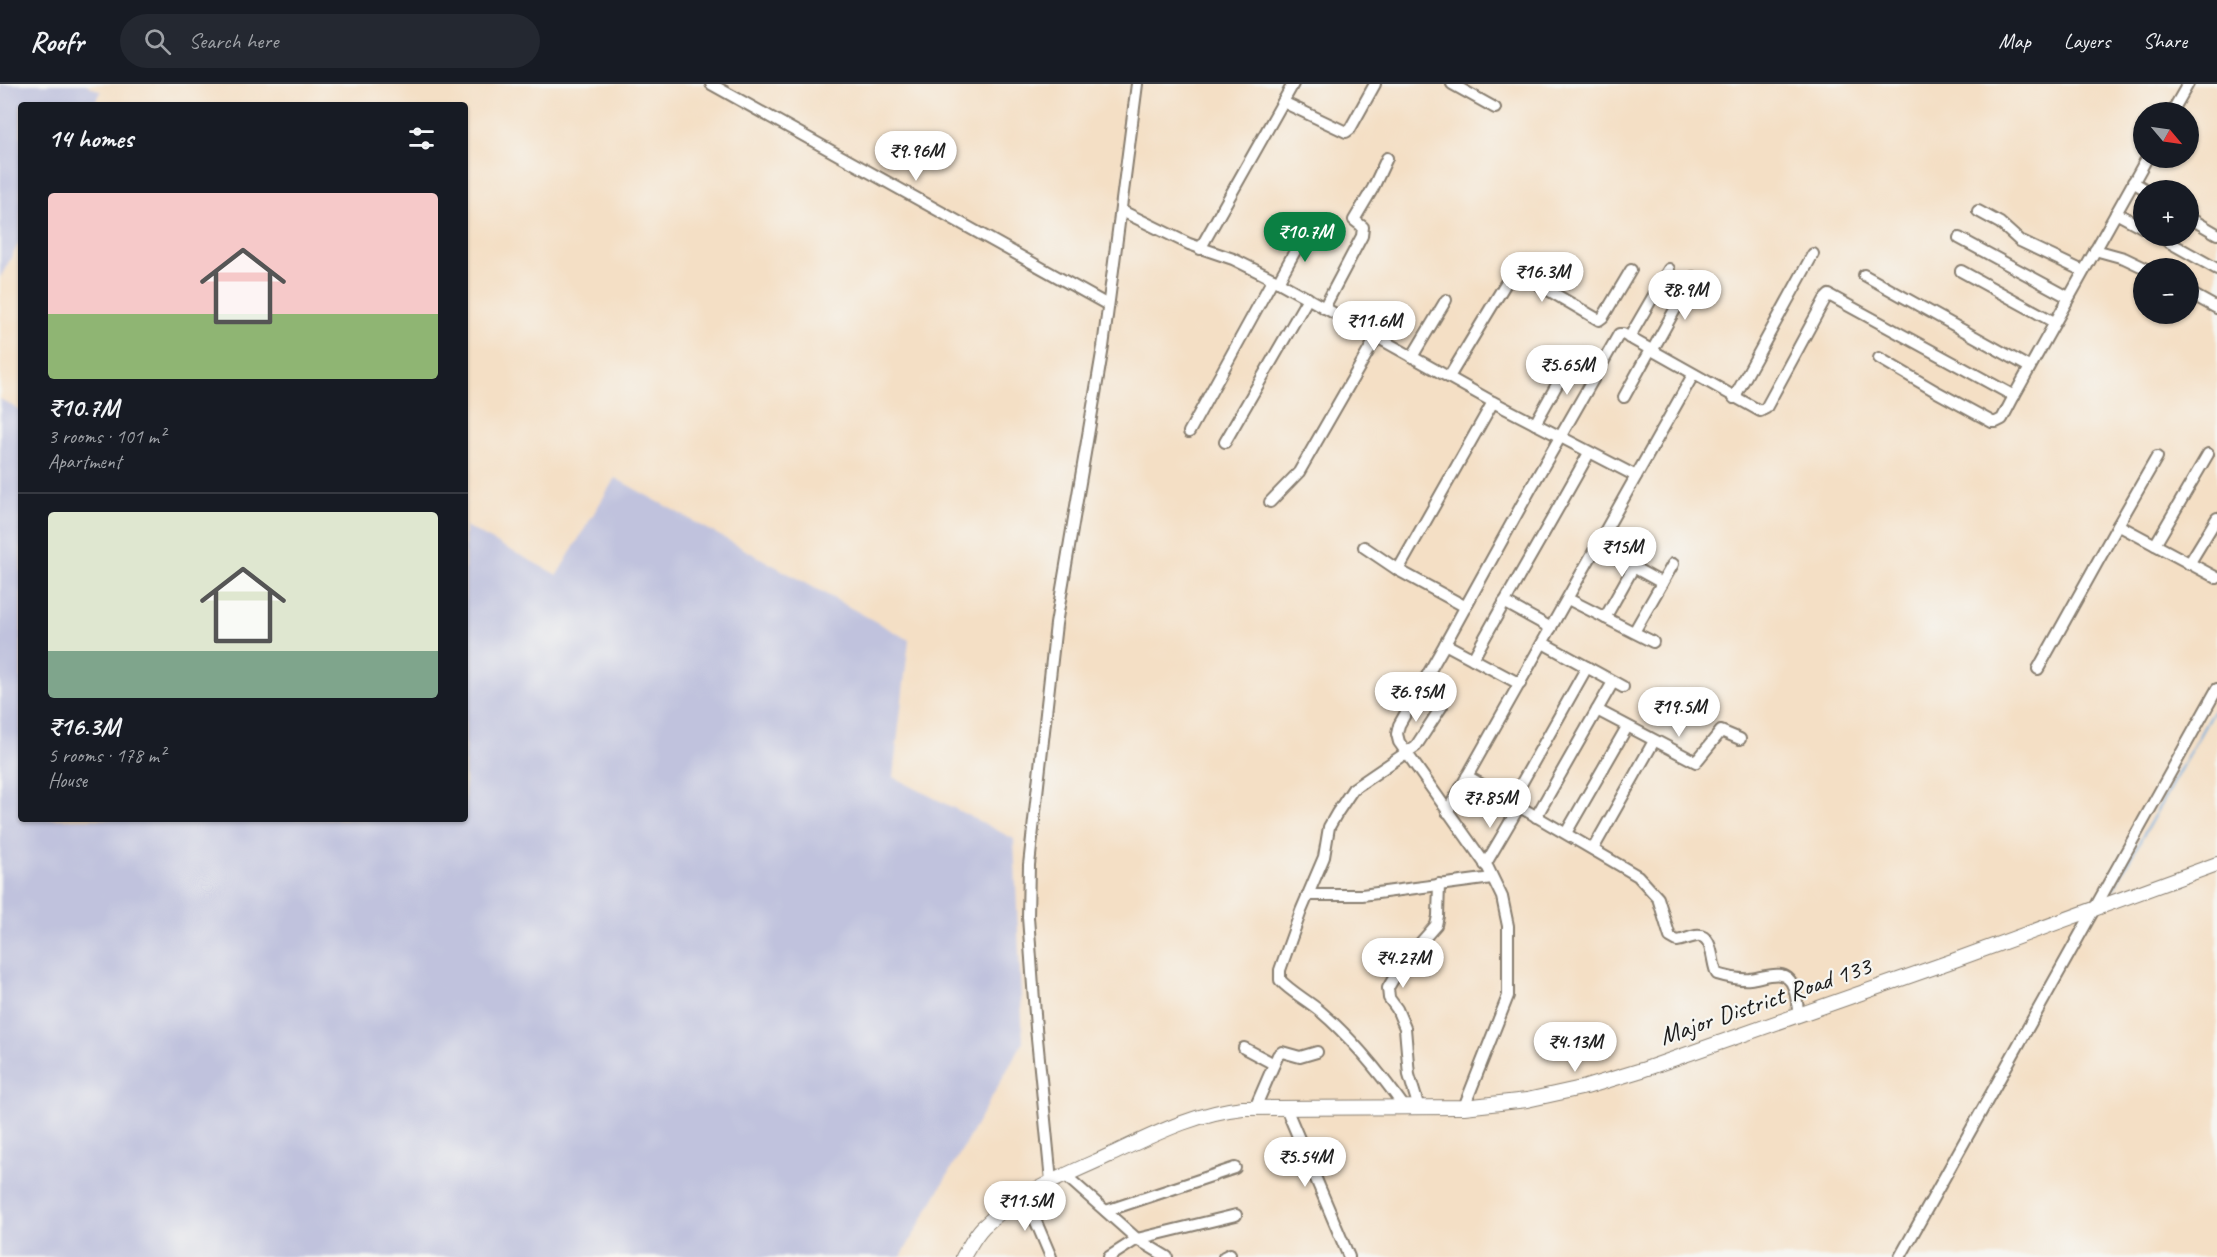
<!DOCTYPE html>
<html lang="en">
<head>
<meta charset="utf-8">
<style>
	:root { --surface:#171b24; --page:#242831; --text:#f1f3f6; --muted:#9ea1a6; --line:#363941; --accent:#0b8043 }
	body { margin:0; font-family:Caveat,sans-serif; background:var(--page); color:var(--text); height:100vh; display:flex; flex-direction:column; font-size:22px; white-space:nowrap }
	* { box-sizing:border-box; margin:0 }
	p { font-size:20px; color:var(--muted) }
	.icon { flex:none; width:33px; height:33px; fill:none; stroke:currentColor; stroke-width:2; stroke-linecap:round; stroke-linejoin:round }
	.map { position:relative; flex:1; overflow:hidden }
	.drawer { position:absolute; left:18px; top:18px; width:450px; height:720px; display:flex; flex-direction:column; background:var(--surface); border-radius:6px; box-shadow:0 2px 4px #0004 }
	.drawer>* { flex:none }
	.needle { width:39px; rotate:119deg }
	.buttons { position:absolute; left:2133px; top:18px; display:grid; gap:12px }
	.buttons a { display:grid; place-items:center; width:66px; height:66px; border-radius:50%; background:var(--surface); box-shadow:0 2px 4px #0004; font-size:30px }
	.price { position:absolute; translate:-50% -51px; padding:0 14px; border-radius:21px; background:#fff; color:#222; font-size:20px; line-height:39px; filter:drop-shadow(0 2px 3px #0008) }
	.price::after { content:''; position:absolute; left:50%; top:36px; width:18px; height:14px; margin-left:-9px; background:inherit; clip-path:polygon(0 0,100% 0,50% 100%) }
	.price.active { background:var(--accent); color:#fff }
	ul { padding:0; list-style:none }
	li { display:grid; align-content:center; gap:12px; height:318px; padding:0 30px }
	li+li { border-top:2px solid var(--line) }
	li span { display:grid; place-items:center; height:186px; border-radius:6px; color:#555 }
	li>.icon { margin-inline-start:auto }
	span .icon { width:108px; height:108px; fill:#fffc; stroke-width:1 }
	li b { font-size:26px }
	h2 { display:flex; justify-content:space-between; align-items:center; height:72px; padding:0 30px; font-size:26px }
	header { display:flex; align-items:center; gap:36px; box-sizing:border-box; height:84px; padding:0 30px; background:var(--surface); border-bottom:2px solid var(--line) }
	header strong { font-size:28px }
	nav { display:flex; gap:33px; margin-inline-start:auto; font-size:21px }
	.search { width:420px; height:54px; background:var(--page); display:flex; align-items:center; gap:15px; box-sizing:border-box; padding:0 21px; border-radius:33px; color:var(--muted); font-size:22px }
	.map>svg:first-child { display:block }
	.industrial { fill:#c0c2dd }
	.lines { fill:none; stroke-linecap:round; stroke-linejoin:round }
	.stream { stroke:#6aa8dc; stroke-width:2 }
	.minor-casing { stroke:#887e70; stroke-width:14 }
	.major-casing { stroke:#887e70; stroke-width:16 }
	.minor { stroke:#fff; stroke-width:10 }
	.major { stroke:#fff; stroke-width:14 }
	.labels { text-anchor:middle; dominant-baseline:central; stroke-width:4.5; stroke-linejoin:round; paint-order:stroke }
	.street-label { font-size:26px; fill:#1c1c1c; stroke:#f6f6f2 }
</style>
</head>
<body>
<header>
<strong>Roofr</strong>
<div class="search"><svg class="icon" aria-label="search" viewBox="0 0 24 24"><circle cx="10" cy="10" r="6"/><path d="M15 15l6 6"/></svg>Search here</div>
<nav><a>Map</a><a>Layers</a><a>Share</a></nav>
</header>
<div class="map">
<svg width="2217" height="1173" viewBox="0 0 2217 1173">
	<rect width="100%" height="100%" fill="#f6f6f2"/>
	<filter id="ink" filterUnits="userSpaceOnUse"><feTurbulence type="fractalNoise" baseFrequency=".0167" numOctaves="2"/><feDisplacementMap in="SourceGraphic" scale="12" xChannelSelector="R" yChannelSelector="G"/><feConvolveMatrix kernelMatrix="1 2 1 2 8 2 1 2 1" color-interpolation-filters="sRGB"/></filter>
	<filter id="wash" filterUnits="userSpaceOnUse"><feTurbulence type="fractalNoise" baseFrequency=".008" numOctaves="4" result="noise"/><feDisplacementMap in="SourceGraphic" scale="24" xChannelSelector="R" yChannelSelector="G"/><feGaussianBlur stdDeviation="1.35" result="paint"/><feColorMatrix in="noise" values="0 0 0 0 0 0 0 0 0 0 0 0 0 0 0 0 0 1.4 0 .05"/><feComposite in="paint" operator="in"/></filter>
	<g filter="url(#wash)">
		<rect width="100%" height="100%" fill="#f4dfc5"/>
		<g class="industrial">
			<polygon points="0,0 86,0 101,8 93,21 21,21 21,155 0,194"/>
			<polygon points="0,315 21,327 21,735 465,735 465,442 557,491 615,394 909,556 893,693 1014,755 1023,958 901,1173 0,1173"/>
		</g>
		<g class="lines">
			<polyline class="stream" points="2113,805 2217,620"/>
		</g>
	</g>
	<g filter="url(#ink)">
		<g class="lines">
			<g class="minor-casing">
				<g id="minor">
					<polyline points="711,0 1108,221"/>
					<polyline points="1452,0 1495,24"/>
					<polyline points="1283,18 1346,48 1350,45 1375,0"/>
					<polyline points="2172,28 2188,0"/>
					<polyline points="2133,98 2146,106"/>
					<polyline points="1122,127 1189,160 1233,175 1273,195 1493,318 1636,392"/>
					<polyline points="1978,127 2000,139 2020,157 2083,187"/>
					<polyline points="2116,129 2144,144"/>
					<polyline points="2188,133 2217,150"/>
					<polyline points="2158,152 2217,185"/>
					<polyline points="1959,154 2068,213"/>
					<polyline points="1200,165 1293,0"/>
					<polyline points="2095,166 2124,174 2145,184"/>
					<polyline points="1961,187 2054,238"/>
					<polyline points="1864,191 2029,283"/>
					<polyline points="1278,198 1306,147"/>
					<polyline points="2188,208 2217,224"/>
					<polyline points="1324,224 1362,152 1363,143 1354,136 1373,104 1387,74"/>
					<polyline points="1629,254 1669,185"/>
					<polyline points="1652,267 1693,193"/>
					<polyline points="1412,273 1446,216"/>
					<polyline points="1879,274 1937,308 1992,338 1996,338 2002,335 2014,312"/>
					<polyline points="1449,293 1512,189 1519,189 1599,236 1603,233 1631,186"/>
					<polyline points="1624,313 1650,266"/>
					<polyline points="1734,314 1813,170"/>
					<polyline points="1535,340 1574,270"/>
					<polyline points="1189,348 1273,195"/>
					<polyline points="1225,358 1308,214"/>
					<polyline points="1270,418 1299,388 1376,254"/>
					<polyline points="2118,441 2157,373"/>
					<polyline points="2155,461 2208,370"/>
					<polyline points="1364,463 1398,486 1466,523"/>
					<polyline points="1597,463 1662,499"/>
					<polyline points="2189,480 2217,434"/>
					<polyline points="1398,486 1493,318"/>
					<polyline points="1568,515 1653,558"/>
					<polyline points="1504,518 1551,544"/>
					<polyline points="1605,534 1633,484"/>
					<polyline points="1634,548 1673,480"/>
					<polyline points="1543,559 1623,603"/>
					<polyline points="1445,560 1399,641 1397,650 1399,658 1488,784 1502,813 1508,842 1508,912 1464,1023"/>
					<path d="M1473,575c38,-70 78,-137 116,-206"/>
					<polyline points="2038,585 2118,441 2217,494"/>
					<polyline points="1520,600 1445,560 1531,404 1619,250 1623,250 1760,327 1766,324 1825,215 1829,211 2014,312 2147,74"/>
					<polyline points="1597,626 1696,678 1721,647 1740,655"/>
					<path d="M1467,692l171,100 20,22 12,39 7,4c7,-1 13,-4 19,-5 18,-3 15,28 21,38 10,3 22,6 33,5 15,-2 36,-12 43,7 4,9 4,20 6,29"/>
					<polyline points="1511,718 1587,583"/>
					<polyline points="1447,728 1693,291"/>
					<polyline points="1536,733 1613,598"/>
					<polyline points="1566,749 1627,643"/>
					<polyline points="1593,765 1654,657"/>
					<polyline points="1485,781 1519,723"/>
					<polyline points="1308,811 1362,811 1492,794"/>
					<polyline points="1244,964 1274,980"/>
					<polyline points="1255,1024 1278,971 1282,968 1300,973 1317,968"/>
					<polyline points="1286,1024 1349,1173"/>
					<path d="M1405,1024c-25,-35 -52,-69 -85,-97 -13,-11 -29,-19 -40,-31v-10l21,-59 23,-54 5,-30 8,-14 16,-24 63,-43 26,-40"/>
					<polyline points="1419,1024 1409,991 1405,944 1397,925 1389,914 1388,904 1402,880 1436,841 1438,832 1439,800"/>
					<polyline points="1065,1091 1137,1155 1167,1173"/>
					<polyline points="1051,1097 1036,944 1028,833 1029,781 1056,540 1103,263 1137,0"/>
					<polyline points="1025,1112 1051,1173"/>
					<polyline points="1106,1127 1235,1084"/>
					<polyline points="1109,1173 1137,1155 1236,1131"/>
					<polyline points="1224,1173 1230,1170"/>
					<polyline points="1900,1173 2217,605"/>
				</g>
			</g>
			<g class="major-casing">
				<path id="major" d="M963,1173c6,-10 12,-22 20,-30 36,-34 83,-52 127,-72 43,-20 85,-42 133,-47l221,-1 63,-7 59,-13 56,-17 313,-110 262,-96"/>
			</g>
			<use href="#minor" class="minor"/>
			<use href="#major" class="major"/>
		</g>
	</g>
	<g class="labels">
		<g class="street-label">
			<text transform="translate(1765 917) rotate(-19)">Major District Road 133</text>
		</g>
	</g>
</svg>
<div class="buttons">
<a><svg class="needle" viewBox="-14 -14 28 28"><path d="M0-13l5 13h-10z" fill="#e53935"/><path d="M0 13l5-13h-10z" fill="#9ea1a6"/></svg></a>
<a>+</a>
<a>−</a>
</div>
<b class="price" style="left:916px;top:98px">₹9.96M</b>
<b class="price active" style="left:1305px;top:179px">₹10.7M</b>
<b class="price" style="left:1542px;top:219px">₹16.3M</b>
<b class="price" style="left:1685px;top:237px">₹8.9M</b>
<b class="price" style="left:1374px;top:268px">₹11.6M</b>
<b class="price" style="left:1567px;top:312px">₹5.65M</b>
<b class="price" style="left:1622px;top:494px">₹15M</b>
<b class="price" style="left:1416px;top:639px">₹6.95M</b>
<b class="price" style="left:1679px;top:654px">₹19.5M</b>
<b class="price" style="left:1490px;top:745px">₹7.85M</b>
<b class="price" style="left:1403px;top:905px">₹4.27M</b>
<b class="price" style="left:1575px;top:989px">₹4.13M</b>
<b class="price" style="left:1305px;top:1104px">₹5.54M</b>
<b class="price" style="left:1025px;top:1148px">₹11.5M</b>
<section class="drawer">
<h2>14 homes<svg class="icon" aria-label="filters" viewBox="0 0 24 24"><path d="M4 7h16M4 17h16"/><circle cx="9" cy="7" r="2"/><circle cx="15" cy="17" r="2"/></svg></h2>
<ul>
<li><span style="background:linear-gradient(#f6c9c9 65%,#8fb573 0)"><svg class="icon" aria-label="home" viewBox="0 0 24 24"><path d="M3 11l9-7 9 7M6 9v11h12V9"/></svg></span><div><b>₹10.7M</b><p>3 rooms · 101 m²</p><p>Apartment</p></div></li>
<li><span style="background:linear-gradient(#dfe7d0 75%,#7fa58c 0)"><svg class="icon" aria-label="home" viewBox="0 0 24 24"><path d="M3 11l9-7 9 7M6 9v11h12V9"/></svg></span><div><b>₹16.3M</b><p>5 rooms · 178 m²</p><p>House</p></div></li>
</ul>
</section>
</div>
</body>
</html>
